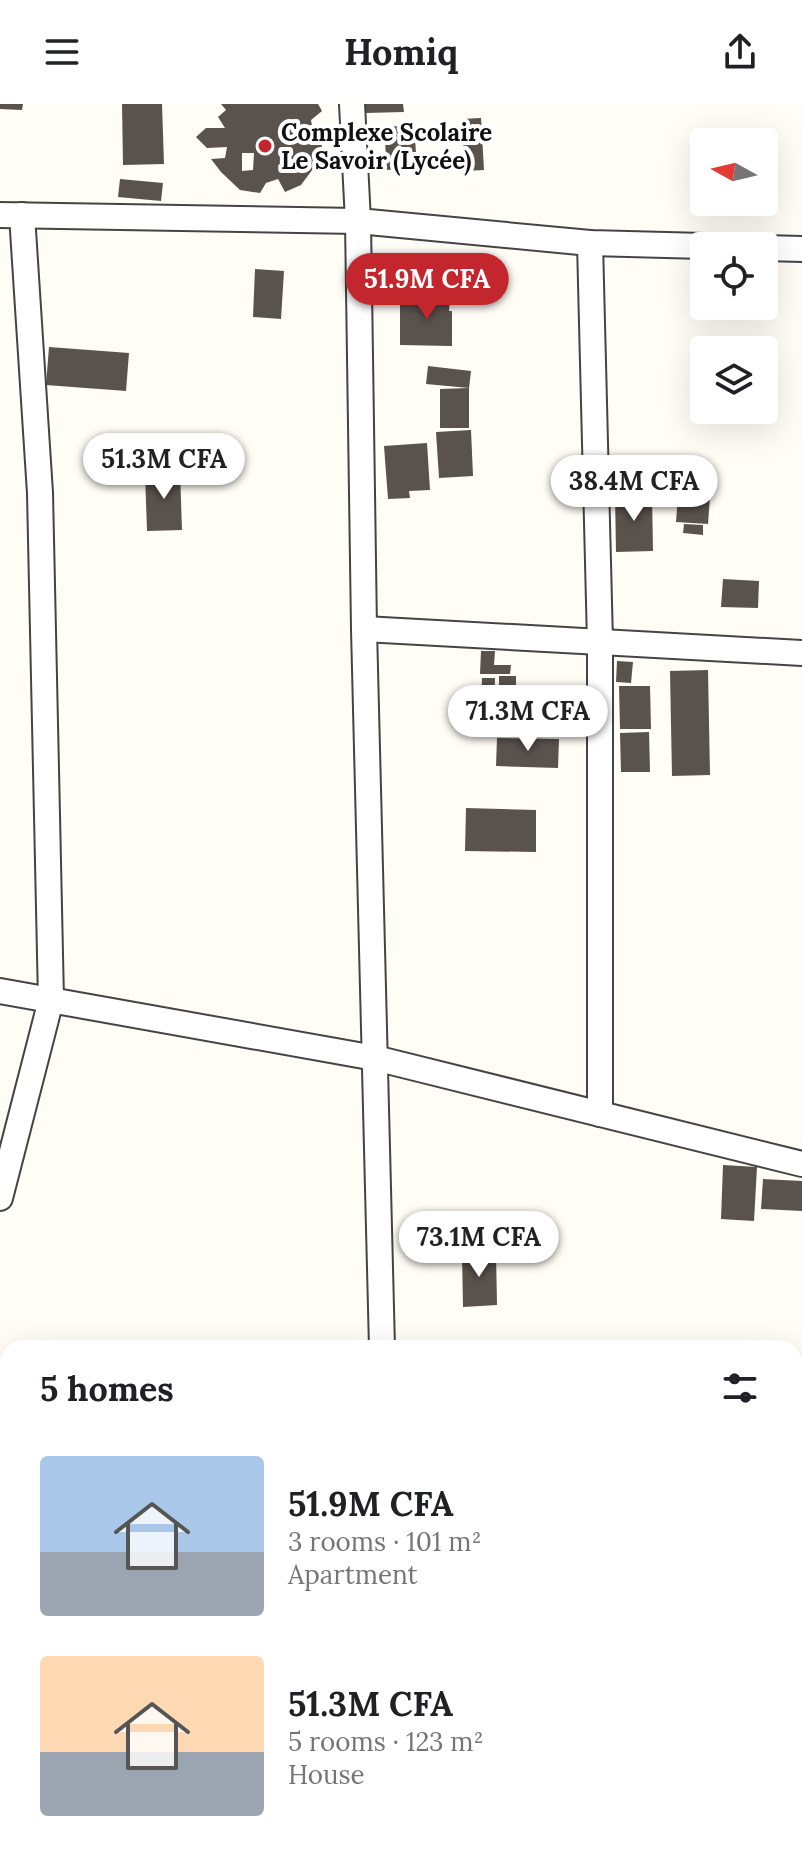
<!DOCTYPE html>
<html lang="en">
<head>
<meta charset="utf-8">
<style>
	:root { --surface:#fff; --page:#f6f6f6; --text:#202124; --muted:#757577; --accent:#c4262e }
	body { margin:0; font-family:Lora,serif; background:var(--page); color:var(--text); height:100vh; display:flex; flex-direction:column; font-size:30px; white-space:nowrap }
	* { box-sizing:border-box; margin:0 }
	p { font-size:26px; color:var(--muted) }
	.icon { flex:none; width:44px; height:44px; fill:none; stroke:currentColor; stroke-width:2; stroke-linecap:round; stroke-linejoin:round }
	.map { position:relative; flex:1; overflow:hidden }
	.sheet { position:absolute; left:0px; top:1236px; width:802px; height:514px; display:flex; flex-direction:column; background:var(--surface); border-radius:24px 24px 0 0; box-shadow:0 8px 32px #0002 }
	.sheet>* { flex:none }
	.needle { width:52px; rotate:278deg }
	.fabs { position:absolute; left:690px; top:24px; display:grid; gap:16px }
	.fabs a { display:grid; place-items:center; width:88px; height:88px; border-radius:8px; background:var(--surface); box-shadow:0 8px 32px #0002; font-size:40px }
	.price { position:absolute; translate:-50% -68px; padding:0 18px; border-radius:28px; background:#fff; color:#222; font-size:26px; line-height:52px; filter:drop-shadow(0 2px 4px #0008) }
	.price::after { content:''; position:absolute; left:50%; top:48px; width:24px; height:18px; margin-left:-12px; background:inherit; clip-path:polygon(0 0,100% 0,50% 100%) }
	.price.active { background:var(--accent); color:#fff }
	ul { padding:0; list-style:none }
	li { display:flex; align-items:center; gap:24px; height:200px; padding:0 40px }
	li span { display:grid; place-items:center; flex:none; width:224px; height:160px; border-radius:8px; color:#555 }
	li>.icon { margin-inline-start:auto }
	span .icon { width:96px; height:96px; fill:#fffc; stroke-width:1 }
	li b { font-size:34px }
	h2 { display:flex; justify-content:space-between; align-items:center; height:96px; padding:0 40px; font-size:34px }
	header { display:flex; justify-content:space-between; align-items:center; height:104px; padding:0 40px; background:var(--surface); font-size:36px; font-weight:800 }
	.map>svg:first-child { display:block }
	.building { fill:#5a524d; fill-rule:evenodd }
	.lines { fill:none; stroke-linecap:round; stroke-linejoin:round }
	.minor-casing { stroke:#444; stroke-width:28 }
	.minor { stroke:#fff; stroke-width:24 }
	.poi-dot { fill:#c4262e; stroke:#fff; stroke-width:3 }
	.labels { text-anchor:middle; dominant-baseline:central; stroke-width:8; stroke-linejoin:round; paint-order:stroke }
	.poi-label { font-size:24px; font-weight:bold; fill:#111; stroke:#fff; text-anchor:start }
</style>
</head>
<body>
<header><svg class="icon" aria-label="menu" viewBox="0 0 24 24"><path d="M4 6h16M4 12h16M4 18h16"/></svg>Homiq<svg class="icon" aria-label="share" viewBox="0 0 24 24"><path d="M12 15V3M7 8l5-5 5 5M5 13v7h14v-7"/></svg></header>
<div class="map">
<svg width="802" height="1749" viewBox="0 0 802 1749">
	<rect width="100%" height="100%" fill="#fffdf5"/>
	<g class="building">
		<polygon points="0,0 23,0 22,6 0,5"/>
		<polygon points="122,0 162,0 164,60 123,61"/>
		<path d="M221,0h97l4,7 -11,9 3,18 9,3 -5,21 -17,23 -16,7 -7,-13 -12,4 -6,10 -20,-3 -19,-18 -10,-13 14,-1 2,-11 -20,1 -11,-11 10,-9h19l-7,-11 8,-7zM242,49h12l-1,17 -11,1z"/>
		<polygon points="366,0 403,0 404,8 366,9"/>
		<polygon points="481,14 484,66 465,67 462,15"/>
		<polygon points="414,21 417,63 387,66 384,23"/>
		<polygon points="120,75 163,79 161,97 118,93"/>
		<polygon points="255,165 284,167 281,215 253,213"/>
		<polygon points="412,188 446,188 446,196 450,196 449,207 452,207 452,242 400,241 400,201 412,201"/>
		<polygon points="49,243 129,249 126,287 46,281"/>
		<polygon points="428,262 471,267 469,284 426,280"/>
		<polygon points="469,284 469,324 440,324 440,285"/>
		<polygon points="471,326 473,372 439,374 436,328"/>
		<polygon points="427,339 430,386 409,387 410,394 388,395 384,342"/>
		<polygon points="180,367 182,426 147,427 145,369"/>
		<polygon points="631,372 655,373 654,387 630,387"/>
		<polygon points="615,390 652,390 653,447 616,448"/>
		<polygon points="678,391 710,393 708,420 676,418"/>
		<polygon points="684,420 703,421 703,431 683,429"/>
		<polygon points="723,475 759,477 758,504 721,503"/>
		<polygon points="481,547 495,547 494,561 511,561 510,570 480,570"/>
		<polygon points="617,557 633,558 631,579 616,578"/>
		<polygon points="708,566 710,671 672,672 670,567"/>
		<rect x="499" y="572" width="17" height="56"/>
		<polygon points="482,574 495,574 493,627 480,626"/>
		<polygon points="619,582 650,582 651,625 620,625"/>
		<polygon points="518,617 532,618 531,633 518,632"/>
		<polygon points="649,628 650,668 621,668 620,629"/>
		<polygon points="497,634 559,635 558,664 496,662"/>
		<polygon points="466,704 536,706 536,748 465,747"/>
		<polygon points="723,1061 757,1063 754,1117 721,1115"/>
		<polygon points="763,1075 802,1077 802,1107 761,1105"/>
		<polygon points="496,1148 497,1201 463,1203 462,1149"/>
		<polygon points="8,1537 8,1584 6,1584 3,1538"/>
	</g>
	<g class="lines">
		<g class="minor-casing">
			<g id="minor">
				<polyline points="352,0 358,117 364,525 382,1244"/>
				<polyline points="0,111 358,117 590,139 704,142"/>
				<polyline points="590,139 600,538 600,1010"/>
				<polyline points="764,144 802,145"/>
				<polyline points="364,525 802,549"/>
				<polyline points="0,887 375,954 802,1060"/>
				<polyline points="0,1094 51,896 40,389 22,111"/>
				<polyline points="794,1696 802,1696"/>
				<polyline points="0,1730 8,1730"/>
				<polyline points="393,1742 393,1749"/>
			</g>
		</g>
		<use href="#minor" class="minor"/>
	</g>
	<circle class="poi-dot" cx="265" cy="42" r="8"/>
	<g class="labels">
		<g class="poi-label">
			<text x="281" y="28">Complexe Scolaire<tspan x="281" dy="28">Le Savoir (Lycée)</tspan></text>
		</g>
	</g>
</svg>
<div class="fabs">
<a><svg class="needle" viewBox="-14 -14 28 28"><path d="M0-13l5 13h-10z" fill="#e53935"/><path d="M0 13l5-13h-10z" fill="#757577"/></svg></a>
<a><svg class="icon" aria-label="locate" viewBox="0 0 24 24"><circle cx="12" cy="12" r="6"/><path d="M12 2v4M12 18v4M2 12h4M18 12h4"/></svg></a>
<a><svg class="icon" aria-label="layers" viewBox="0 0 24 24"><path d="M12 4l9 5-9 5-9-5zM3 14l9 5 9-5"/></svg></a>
</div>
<b class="price active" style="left:427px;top:217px">51.9M CFA</b>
<b class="price" style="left:164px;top:397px">51.3M CFA</b>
<b class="price" style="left:634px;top:419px">38.4M CFA</b>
<b class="price" style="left:528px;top:649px">71.3M CFA</b>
<b class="price" style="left:479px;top:1175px">73.1M CFA</b>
<section class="sheet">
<h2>5 homes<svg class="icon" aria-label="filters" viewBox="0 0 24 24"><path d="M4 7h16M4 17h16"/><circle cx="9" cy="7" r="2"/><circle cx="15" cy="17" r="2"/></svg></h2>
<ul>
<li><span style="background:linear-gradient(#a9c7e8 60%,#9aa5b1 0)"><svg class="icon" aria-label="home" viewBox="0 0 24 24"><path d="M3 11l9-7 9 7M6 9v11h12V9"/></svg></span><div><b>51.9M CFA</b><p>3 rooms · 101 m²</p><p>Apartment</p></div></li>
<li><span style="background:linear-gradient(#ffd9b3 60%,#9aa5b1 0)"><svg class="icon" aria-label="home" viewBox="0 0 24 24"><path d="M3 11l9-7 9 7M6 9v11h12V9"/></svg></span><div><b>51.3M CFA</b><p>5 rooms · 123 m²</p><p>House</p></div></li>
</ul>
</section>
</div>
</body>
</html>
